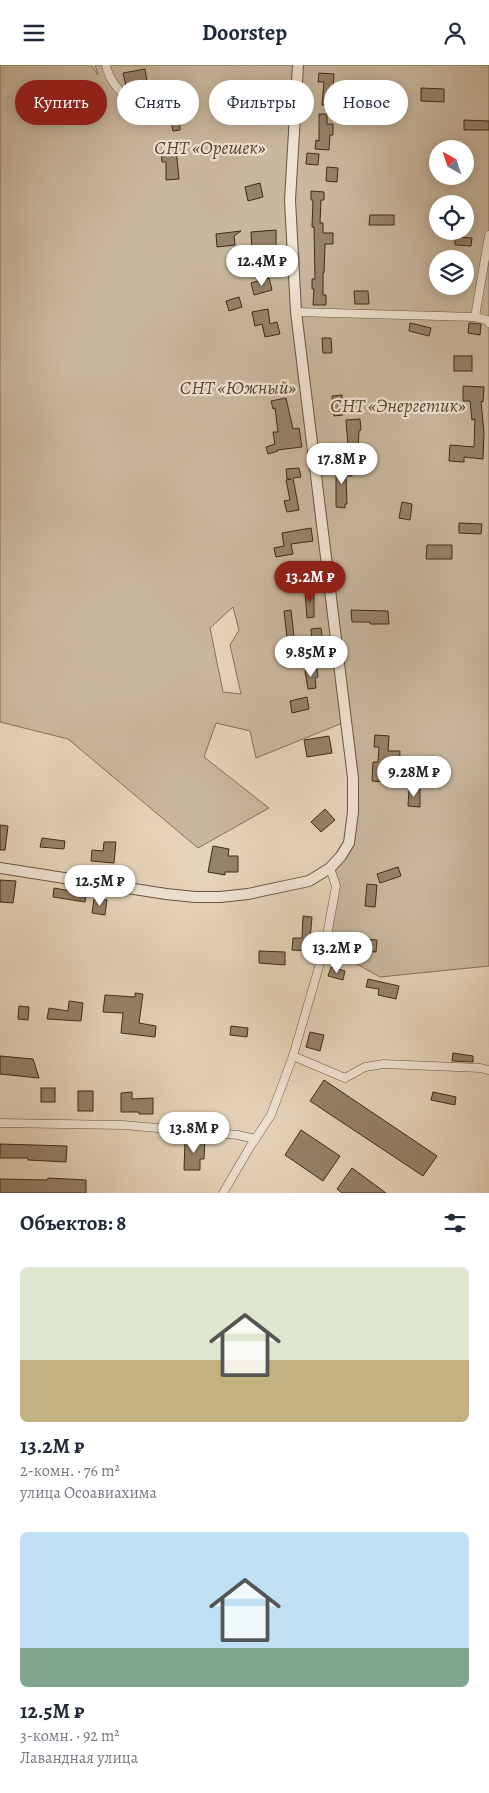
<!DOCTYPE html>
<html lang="ru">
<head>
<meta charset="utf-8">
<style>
	:root { --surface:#fff; --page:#f2f2f3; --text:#1f2937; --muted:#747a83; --accent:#8f2418 }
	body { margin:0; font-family:Alegreya,serif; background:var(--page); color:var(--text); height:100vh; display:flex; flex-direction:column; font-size:19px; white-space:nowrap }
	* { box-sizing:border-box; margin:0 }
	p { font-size:16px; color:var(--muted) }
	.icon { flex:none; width:28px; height:28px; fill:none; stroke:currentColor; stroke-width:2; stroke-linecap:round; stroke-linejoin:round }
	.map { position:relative; height:1128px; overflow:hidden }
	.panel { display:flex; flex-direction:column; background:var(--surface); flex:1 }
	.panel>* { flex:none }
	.banner { position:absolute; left:15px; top:15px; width:460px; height:45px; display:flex; gap:10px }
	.needle { width:32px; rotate:320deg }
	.fabs { position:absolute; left:429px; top:75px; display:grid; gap:10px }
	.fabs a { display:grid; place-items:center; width:45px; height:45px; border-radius:50%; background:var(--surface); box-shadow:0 2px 12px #0003; font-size:25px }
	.price { position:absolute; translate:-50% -42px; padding:0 11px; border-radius:18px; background:#fff; color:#222; font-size:16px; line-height:32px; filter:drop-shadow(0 1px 2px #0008) }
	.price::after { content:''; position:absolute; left:50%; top:30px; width:15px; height:11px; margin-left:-8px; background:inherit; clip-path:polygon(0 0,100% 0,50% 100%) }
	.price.selected { background:var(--accent); color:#fff }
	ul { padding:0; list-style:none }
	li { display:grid; align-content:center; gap:10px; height:265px; padding:0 20px }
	li span { display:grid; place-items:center; height:155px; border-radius:8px; color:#555 }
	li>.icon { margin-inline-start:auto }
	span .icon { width:90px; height:90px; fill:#fffc; stroke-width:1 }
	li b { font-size:21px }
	h2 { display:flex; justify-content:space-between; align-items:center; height:60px; padding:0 20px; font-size:21px }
	.chip { padding:0 18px; border-radius:22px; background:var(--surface); box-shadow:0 2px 12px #0003; font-size:18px; line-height:45px }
	.chip.selected { background:var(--accent); color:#fff }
	header { display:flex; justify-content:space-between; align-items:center; height:65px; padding:0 20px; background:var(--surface); font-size:22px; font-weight:600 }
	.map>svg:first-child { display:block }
	.green { fill:#c9b79e; stroke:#847059; fill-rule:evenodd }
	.building { fill:#95826a; stroke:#3e2a14 }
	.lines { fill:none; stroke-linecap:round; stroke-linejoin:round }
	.minor-casing { stroke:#68543e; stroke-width:9 }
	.tertiary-casing { stroke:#68543e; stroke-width:12 }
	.minor { stroke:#efe3d2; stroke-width:8 }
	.tertiary { stroke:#efe3d2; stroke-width:10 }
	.labels { text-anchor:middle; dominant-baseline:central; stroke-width:4.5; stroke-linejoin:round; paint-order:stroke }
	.park-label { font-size:19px; font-style:italic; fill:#5a4630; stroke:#efe3d2 }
</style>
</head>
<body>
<header><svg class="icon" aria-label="menu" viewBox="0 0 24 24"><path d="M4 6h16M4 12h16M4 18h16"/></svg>Doorstep<svg class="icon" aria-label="person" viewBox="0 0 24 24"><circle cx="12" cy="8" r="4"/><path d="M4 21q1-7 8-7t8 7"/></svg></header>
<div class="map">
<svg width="489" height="1128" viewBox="0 0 489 1128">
	<rect width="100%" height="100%" fill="#e6d4ba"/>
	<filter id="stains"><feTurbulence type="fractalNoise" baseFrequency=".004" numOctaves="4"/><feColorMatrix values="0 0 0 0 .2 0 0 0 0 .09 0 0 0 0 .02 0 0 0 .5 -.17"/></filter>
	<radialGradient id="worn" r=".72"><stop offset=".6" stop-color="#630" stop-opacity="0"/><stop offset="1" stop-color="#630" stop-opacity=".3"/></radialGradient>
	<path class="green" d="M0,0h91l7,10 -3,-10h394v901l-109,11 -55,-31 11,-60 -6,-18 11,-12 12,-44 -8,-90 -89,36 -6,-27 -34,-8 -12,34 65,51 -71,40 -130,-109 -68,-17zM438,84h27v27h-27zM438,139h27v27h-27zM438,194h27v27h-27zM233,542l6,23 -9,15 11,49 -18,-2 -13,-64z"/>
	<g class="building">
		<polygon points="145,4 148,21 153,20 156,32 142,35 139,19 126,21 123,8"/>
		<polygon points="319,8 334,9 332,41 322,40 324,17 318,17"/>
		<polygon points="421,23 444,24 444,37 421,36"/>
		<polygon points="161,39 179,39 180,65 173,66 169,47 162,47"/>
		<polygon points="319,49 327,49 327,59 333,59 333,70 330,70 329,85 315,84 316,75 319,76"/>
		<polygon points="464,55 489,56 489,65 464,65"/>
		<polygon points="176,83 179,114 166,115 166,97 162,97 161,86"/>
		<polygon points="307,88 319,89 318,100 306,99"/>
		<polygon points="327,102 338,103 337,117 326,116"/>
		<polygon points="260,118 263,132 248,136 245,122"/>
		<polygon points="311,126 324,127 324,135 321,135 320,158 323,158 323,168 333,168 333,179 325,179 324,208 323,208 323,230 326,230 326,240 313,240 314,224 312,224 312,214 315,214 314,162 312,162 313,135 311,135"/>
		<polygon points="370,150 394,150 394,160 369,160"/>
		<polygon points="276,165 276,190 254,191 254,198 239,200 238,188 252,187 251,167"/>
		<polygon points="241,166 234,171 235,180 217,182 216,169"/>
		<polygon points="455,172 472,173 471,181 455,180"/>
		<polygon points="269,213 272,225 254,230 251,218"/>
		<polygon points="354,226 368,226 369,239 355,239"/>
		<polygon points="239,232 242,242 229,246 226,236"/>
		<polygon points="268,244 270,259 277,257 280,269 265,272 262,259 255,261 252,247"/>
		<polygon points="410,258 431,263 429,271 409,266"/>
		<polygon points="469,258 481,259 480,270 468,268"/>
		<polygon points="322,273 331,273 332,288 323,288"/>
		<rect x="454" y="291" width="18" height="15"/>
		<polygon points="463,321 484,322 483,337 481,336 484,368 483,394 464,392 464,397 449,396 450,380 474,382 475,354 472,355 470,336 463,336"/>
		<polygon points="342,330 343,350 334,351 332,331"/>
		<polygon points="286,333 293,364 299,363 302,382 277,385 278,386 268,389 266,382 275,379 273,367 278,367 275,343 273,344 271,336"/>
		<polygon points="360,354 361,365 359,366 358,382 348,381 346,355"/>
		<polygon points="336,401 352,401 352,411 346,411 347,439 345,439 345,443 336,442"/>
		<polygon points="299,403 301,412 293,413 299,445 287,447 284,436 290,435 286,415 291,414 287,414 286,404"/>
		<polygon points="402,437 412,439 410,455 399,453"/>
		<polygon points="459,458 482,459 481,469 459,468"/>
		<polygon points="311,463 313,476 291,479 293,489 276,492 274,483 284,481 282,468"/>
		<polygon points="427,480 452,480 452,494 426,494"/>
		<polygon points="314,525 314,552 307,553 305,526"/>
		<polygon points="291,545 295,580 312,578 311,564 321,563 324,586 289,590 284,546"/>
		<polygon points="351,545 388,546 389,559 370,559 370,557 352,557"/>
		<polygon points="317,604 318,612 315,613 316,623 308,624 305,606"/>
		<polygon points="307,632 309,644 292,648 290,636"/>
		<polygon points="375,670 389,671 388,686 400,686 399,702 386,701 386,717 372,716 373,697 378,697 379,682 374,682"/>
		<polygon points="329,671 332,688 307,692 304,675"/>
		<polygon points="409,724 420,724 420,742 408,741"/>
		<polygon points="325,744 335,755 321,767 311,757"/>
		<polygon points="0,760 8,761 5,785 0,785"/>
		<polygon points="42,773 65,776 64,784 40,782"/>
		<polygon points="104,777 116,777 114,798 91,796 92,785 103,786"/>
		<polygon points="213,781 229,784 228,791 238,791 238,807 225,807 225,810 208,807"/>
		<polygon points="398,802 401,811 380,818 377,809"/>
		<polygon points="0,815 16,816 13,838 0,837"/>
		<polygon points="367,819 377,820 375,842 365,841"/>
		<polygon points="54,823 86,829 85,837 53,832"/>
		<polygon points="94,834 107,835 105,850 92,848"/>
		<polygon points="303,851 312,852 309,886 292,885 293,873 302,873"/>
		<polygon points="363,874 377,875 376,887 362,886"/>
		<polygon points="259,886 285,887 285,900 259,898"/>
		<polygon points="331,902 345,906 343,915 328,911"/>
		<polygon points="368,914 399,921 396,934 378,930 379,924 366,922"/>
		<polygon points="135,928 143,929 139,958 156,961 155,972 121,968 123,948 103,947 105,930 135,932"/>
		<polygon points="69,936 83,938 81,956 47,954 49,943 68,946"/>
		<polygon points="19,941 29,942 28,955 18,954"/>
		<polygon points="231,961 248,963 247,972 230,970"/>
		<polygon points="310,967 324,970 320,986 306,982"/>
		<polygon points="453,988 473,991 473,997 452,996"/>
		<polygon points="0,991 33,994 39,1013 0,1009"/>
		<polygon points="324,1015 437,1091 423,1111 310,1036"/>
		<rect x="41" y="1023" width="14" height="14"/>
		<rect x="78" y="1026" width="15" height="20"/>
		<polygon points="132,1027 132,1034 153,1033 153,1049 139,1049 139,1047 121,1047 121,1028"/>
		<polygon points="433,1027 456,1032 455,1040 431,1035"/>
		<polygon points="301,1065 340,1091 323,1116 285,1090"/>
		<polygon points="194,1072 205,1073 204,1094 200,1094 200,1105 184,1105 185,1075 194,1075"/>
		<polygon points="0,1079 67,1081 66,1097 28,1095 28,1093 0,1093"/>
		<polygon points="352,1103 386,1128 342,1128 337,1124"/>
		<polygon points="48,1113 86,1115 86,1128 0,1128 0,1114 47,1115"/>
	</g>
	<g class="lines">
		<g class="minor-casing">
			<g id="minor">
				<path d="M106,0c4,22 24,35 40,49"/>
				<polyline points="296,247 475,252 487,255 489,258"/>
				<polyline points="475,252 489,170"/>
				<polyline points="293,991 345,1013 365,1002 384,999 480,1003 489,1005"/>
				<polyline points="0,1058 123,1060 238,1070 255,1074"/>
				<polyline points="223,1128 250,1082 271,1050 293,991 325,881 336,821 330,803"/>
			</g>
		</g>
		<g class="tertiary-casing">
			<polyline id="tertiary" points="0,803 166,829 195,832 220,832 248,829 309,816 330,803 341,791 349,778 353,747 353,713 296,247 290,135 298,0"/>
		</g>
		<use href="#minor" class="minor"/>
		<use href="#tertiary" class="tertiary"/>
	</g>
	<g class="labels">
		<g class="park-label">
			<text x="210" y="83">СНТ «Орешек»</text>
			<text x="238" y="323">СНТ «Южный»</text>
			<text x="398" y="341">СНТ «Энергетик»</text>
		</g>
	</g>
	<rect width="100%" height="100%" filter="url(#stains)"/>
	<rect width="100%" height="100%" fill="url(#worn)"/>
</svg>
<div class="fabs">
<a><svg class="needle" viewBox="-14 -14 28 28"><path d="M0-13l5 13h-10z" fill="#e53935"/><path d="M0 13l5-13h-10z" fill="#747a83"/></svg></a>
<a><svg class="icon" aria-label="locate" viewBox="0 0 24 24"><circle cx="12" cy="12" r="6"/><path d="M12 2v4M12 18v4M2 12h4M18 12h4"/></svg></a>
<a><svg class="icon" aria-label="layers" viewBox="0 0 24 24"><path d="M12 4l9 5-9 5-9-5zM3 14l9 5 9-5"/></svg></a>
</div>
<b class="price" style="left:262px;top:222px">12.4M ₽</b>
<b class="price" style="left:342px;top:420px">17.8M ₽</b>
<b class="price selected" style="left:310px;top:538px">13.2M ₽</b>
<b class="price" style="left:311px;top:613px">9.85M ₽</b>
<b class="price" style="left:414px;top:733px">9.28M ₽</b>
<b class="price" style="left:100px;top:842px">12.5M ₽</b>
<b class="price" style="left:337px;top:909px">13.2M ₽</b>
<b class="price" style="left:194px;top:1089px">13.8M ₽</b>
<div class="banner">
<a class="chip selected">Купить</a>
<a class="chip">Снять</a>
<a class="chip">Фильтры</a>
<a class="chip">Новое</a>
</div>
</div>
<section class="panel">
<h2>Объектов: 8<svg class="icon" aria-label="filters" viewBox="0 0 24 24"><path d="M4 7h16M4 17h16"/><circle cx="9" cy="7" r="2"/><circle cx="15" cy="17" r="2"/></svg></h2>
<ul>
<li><span style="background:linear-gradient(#dfe7d0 60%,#c2b280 0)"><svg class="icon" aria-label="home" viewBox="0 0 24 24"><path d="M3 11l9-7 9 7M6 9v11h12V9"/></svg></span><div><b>13.2M ₽</b><p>2-комн. · 76 m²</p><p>улица Осоавиахима</p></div></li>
<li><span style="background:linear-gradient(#bfe0f5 75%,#7fa58c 0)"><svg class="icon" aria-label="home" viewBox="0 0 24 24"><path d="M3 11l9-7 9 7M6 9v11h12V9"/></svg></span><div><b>12.5M ₽</b><p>3-комн. · 92 m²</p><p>Лавандная улица</p></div></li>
</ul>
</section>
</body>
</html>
